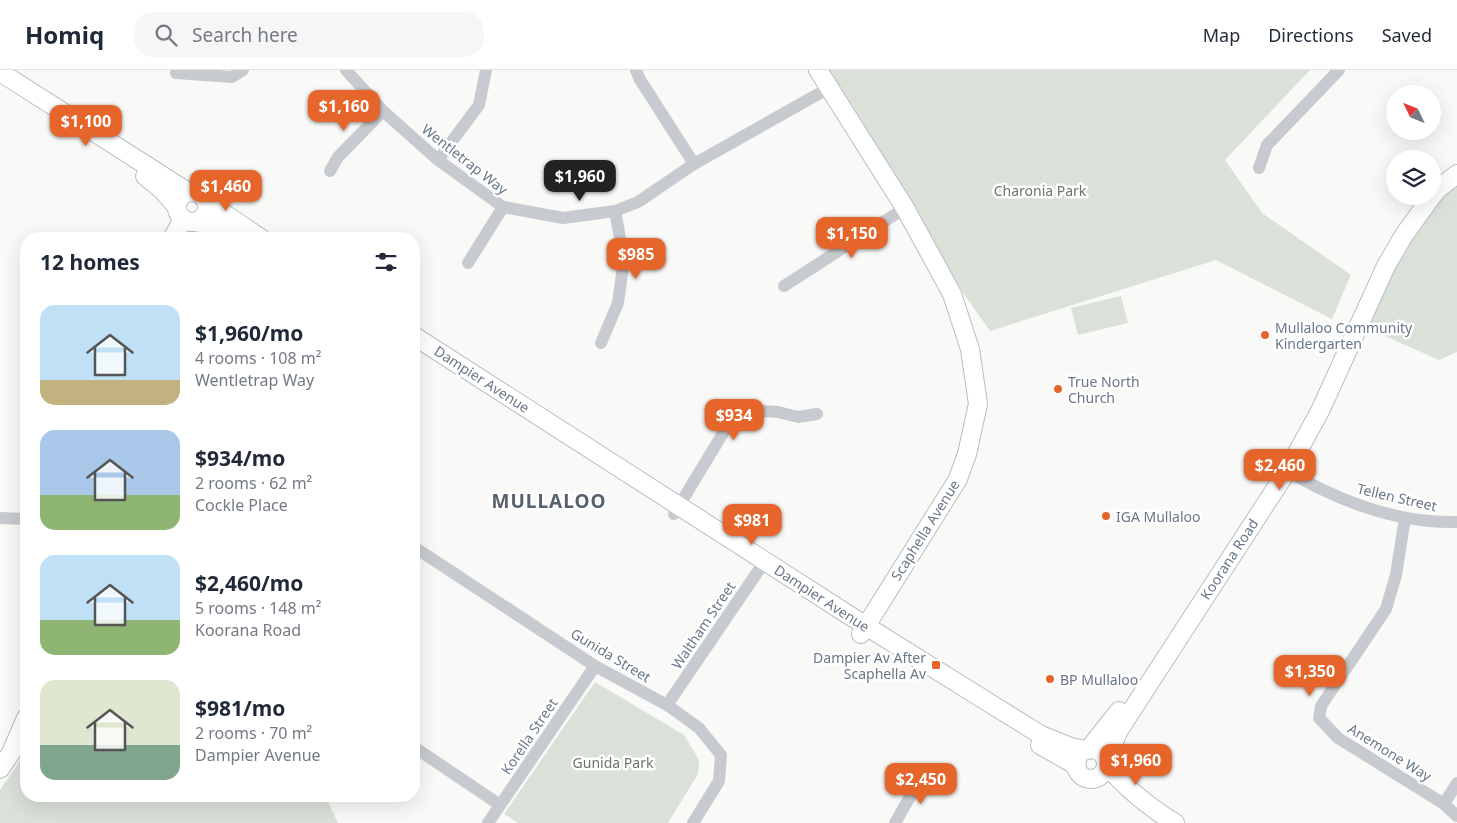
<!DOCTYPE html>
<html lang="en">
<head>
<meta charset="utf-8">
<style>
	:root { --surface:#fff; --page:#f6f6f7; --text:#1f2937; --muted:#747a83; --line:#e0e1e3; --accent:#e6652a }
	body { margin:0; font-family:"Noto Sans",sans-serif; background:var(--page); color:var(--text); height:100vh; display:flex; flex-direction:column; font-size:19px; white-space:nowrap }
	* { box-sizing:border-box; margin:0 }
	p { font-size:16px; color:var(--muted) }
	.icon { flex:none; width:28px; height:28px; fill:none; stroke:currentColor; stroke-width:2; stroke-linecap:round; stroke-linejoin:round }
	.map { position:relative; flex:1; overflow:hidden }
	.sheet { position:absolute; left:20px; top:162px; width:400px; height:570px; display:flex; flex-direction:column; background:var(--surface); border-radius:20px; box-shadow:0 5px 20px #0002 }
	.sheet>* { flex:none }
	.needle { width:32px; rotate:313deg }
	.buttons { position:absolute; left:1386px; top:15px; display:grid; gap:10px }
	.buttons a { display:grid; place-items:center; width:55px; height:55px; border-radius:50%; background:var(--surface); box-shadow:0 5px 20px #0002; font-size:25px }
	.price { position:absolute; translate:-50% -42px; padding:0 11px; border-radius:10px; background:var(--accent); color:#fff; font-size:16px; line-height:32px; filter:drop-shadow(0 1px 2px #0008) }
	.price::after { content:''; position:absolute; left:50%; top:30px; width:15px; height:11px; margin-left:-8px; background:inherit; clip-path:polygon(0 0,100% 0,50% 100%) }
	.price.selected { background:#222; color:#fff }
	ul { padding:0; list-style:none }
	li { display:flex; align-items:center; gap:15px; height:125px; padding:0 20px }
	li span { display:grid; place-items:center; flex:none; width:140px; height:100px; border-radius:15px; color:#555 }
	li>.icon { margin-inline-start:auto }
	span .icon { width:60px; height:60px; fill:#fffc; stroke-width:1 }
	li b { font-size:21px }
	h2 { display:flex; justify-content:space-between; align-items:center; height:60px; padding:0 20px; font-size:21px }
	header { display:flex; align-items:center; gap:30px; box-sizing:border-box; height:70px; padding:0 25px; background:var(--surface); border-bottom:1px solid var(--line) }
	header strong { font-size:24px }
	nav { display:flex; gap:28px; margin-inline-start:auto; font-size:18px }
	.search { width:350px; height:45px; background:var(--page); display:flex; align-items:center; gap:12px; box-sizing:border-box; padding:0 18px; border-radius:20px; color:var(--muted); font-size:19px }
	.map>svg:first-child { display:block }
	.green { fill:#dae1d8 }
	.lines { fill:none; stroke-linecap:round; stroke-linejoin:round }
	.secondary-casing { stroke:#b9bec3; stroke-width:20 }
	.street { stroke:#c7cace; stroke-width:12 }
	.secondary { stroke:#fff; stroke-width:18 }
	.poi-dot { fill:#e6652a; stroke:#fff; stroke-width:2 }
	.labels { text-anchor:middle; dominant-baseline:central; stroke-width:5; stroke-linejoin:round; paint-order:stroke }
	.street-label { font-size:14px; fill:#687788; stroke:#fff }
	.park-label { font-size:14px; fill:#667a63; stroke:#fff }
	.poi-label { font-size:14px; fill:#687788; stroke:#fff; text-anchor:start }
	.district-label { font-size:19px; font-weight:bold; letter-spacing:1px; fill:#56616d; stroke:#fff }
</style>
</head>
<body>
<header>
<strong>Homiq</strong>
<div class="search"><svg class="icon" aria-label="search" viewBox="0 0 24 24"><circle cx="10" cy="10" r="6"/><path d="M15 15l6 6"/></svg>Search here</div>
<nav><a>Map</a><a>Directions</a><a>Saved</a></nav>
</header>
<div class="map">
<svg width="1457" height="753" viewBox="0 0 1457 753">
	<rect width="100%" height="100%" fill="#f9f9f7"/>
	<g class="green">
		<polygon points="824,0 1310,0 1225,90 1262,143 1351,205 1332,249 1216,190 990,261 961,220"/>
		<polygon points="1457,111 1457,282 1439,290 1365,257 1399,185 1434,133"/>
		<polygon points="1121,226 1128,253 1078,265 1071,238"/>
		<polygon points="595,612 684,665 699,690 698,704 668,753 518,753 504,744"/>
		<polygon points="26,682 26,726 325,726 338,753 0,753 0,720"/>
	</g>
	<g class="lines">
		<g class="secondary-casing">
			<g id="secondary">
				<polyline points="818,0 905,138 952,224 970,279 978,334 967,384 958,409 861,564"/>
				<polyline points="0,2 188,122"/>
				<polyline points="145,106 162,120 177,137"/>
				<circle cx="192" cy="137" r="15"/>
				<polyline points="1432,126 1438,119 1457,104"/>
				<polyline points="207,132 262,169"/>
				<path d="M195,152c17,3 34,7 49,17"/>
				<polyline points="172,169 183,149"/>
				<polyline points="414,266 866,556 983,629 1041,665 1071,677 1086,680"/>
				<polyline points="1040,675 1077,696"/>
				<circle cx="1091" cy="694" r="15"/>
				<polyline points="1088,680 1119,641"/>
				<polyline points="1106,691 1119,660 1287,401 1320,341 1386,196 1404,165 1432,126"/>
				<path d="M1106,694c19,24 43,43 69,59"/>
				<polyline points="0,699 11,683 26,648"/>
			</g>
		</g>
		<g class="street">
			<polyline points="346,0 383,41 438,90 503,137 563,148 615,141 638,132 694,94 829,18"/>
			<polyline points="636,0 639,8 694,94"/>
			<polyline points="176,3 232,7 243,0"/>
			<polyline points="438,90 479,35 486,0"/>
			<polyline points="1259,98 1267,75 1339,0"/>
			<polyline points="330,101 338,87 383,41"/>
			<polyline points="468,193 503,137"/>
			<polyline points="784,216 905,138"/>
			<polyline points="601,273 618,233 624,190 615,141"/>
			<path d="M1278,395c52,33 117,59 179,57"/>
			<polyline points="674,444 731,350 746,340 778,342 798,347 817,344"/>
			<polyline points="0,448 26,449"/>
			<polyline points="1405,448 1396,505 1386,539 1321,636 1319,648 1338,668 1444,734 1457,746"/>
			<polyline points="414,477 595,596 667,635 699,658 721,685 719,711 693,753"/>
			<polyline points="667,635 765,491"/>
			<polyline points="414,677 500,735"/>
			<polyline points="1444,734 1457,713"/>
			<polyline points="488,753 595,596"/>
			<polyline points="895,753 923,704"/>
		</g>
		<use href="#secondary" class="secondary"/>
	</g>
	<g class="poi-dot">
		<circle cx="1265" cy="265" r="5"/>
		<circle cx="1058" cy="319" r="5"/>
		<circle cx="1106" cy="446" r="5"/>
		<rect x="931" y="590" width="10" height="10" rx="2.5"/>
		<circle cx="1050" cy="609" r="5"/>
	</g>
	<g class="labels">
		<g class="street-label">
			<text transform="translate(465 89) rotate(38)">Wentletrap Way</text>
			<text transform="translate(482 309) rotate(33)">Dampier Avenue</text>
			<text transform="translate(1397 427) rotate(13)">Tellen Street</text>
			<text transform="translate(925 460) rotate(-58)">Scaphella Avenue</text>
			<text transform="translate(1229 489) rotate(-57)">Koorana Road</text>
			<text transform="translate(822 528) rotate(33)">Dampier Avenue</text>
			<text transform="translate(703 555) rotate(-56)">Waltham Street</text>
			<text transform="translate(611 585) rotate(31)">Gunida Street</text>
			<text transform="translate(529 666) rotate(-56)">Korella Street</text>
			<text transform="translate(1390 682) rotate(32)">Anemone Way</text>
		</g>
		<g class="park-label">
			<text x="1040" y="120">Charonia Park</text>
			<text x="613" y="692">Gunida Park</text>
		</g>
		<g class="poi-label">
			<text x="1275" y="257">Mullaloo Community<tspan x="1275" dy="16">Kindergarten</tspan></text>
			<text x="1068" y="311">True North<tspan x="1068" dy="16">Church</tspan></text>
			<text x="1116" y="446">IGA Mullaloo</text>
			<text x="926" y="587" text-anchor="end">Dampier Av After<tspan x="926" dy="16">Scaphella Av</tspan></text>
			<text x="1060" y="609">BP Mullaloo</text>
		</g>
		<g class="district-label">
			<text x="549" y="431">MULLALOO</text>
		</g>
	</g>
</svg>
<div class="buttons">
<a><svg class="needle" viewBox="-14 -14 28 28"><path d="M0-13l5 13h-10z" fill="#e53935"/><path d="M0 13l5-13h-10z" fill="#747a83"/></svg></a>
<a><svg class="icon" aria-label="layers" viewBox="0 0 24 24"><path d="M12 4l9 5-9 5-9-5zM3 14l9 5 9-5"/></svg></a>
</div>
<b class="price" style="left:344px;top:62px">$1,160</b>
<b class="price" style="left:86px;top:77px">$1,100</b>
<b class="price selected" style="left:580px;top:132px">$1,960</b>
<b class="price" style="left:226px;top:142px">$1,460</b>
<b class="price" style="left:852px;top:189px">$1,150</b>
<b class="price" style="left:636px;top:210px">$985</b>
<b class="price" style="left:734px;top:371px">$934</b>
<b class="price" style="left:1280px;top:421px">$2,460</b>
<b class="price" style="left:752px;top:476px">$981</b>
<b class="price" style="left:1310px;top:627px">$1,350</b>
<b class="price" style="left:1136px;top:716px">$1,960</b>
<b class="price" style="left:921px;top:735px">$2,450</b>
<section class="sheet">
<h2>12 homes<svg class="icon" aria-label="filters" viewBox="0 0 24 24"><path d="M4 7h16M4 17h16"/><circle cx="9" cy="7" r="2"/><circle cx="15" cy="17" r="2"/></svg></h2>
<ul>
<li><span style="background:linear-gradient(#bfe0f5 75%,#c2b280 0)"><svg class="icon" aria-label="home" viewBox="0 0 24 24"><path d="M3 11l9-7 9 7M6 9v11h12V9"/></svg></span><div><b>$1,960/mo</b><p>4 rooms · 108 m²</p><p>Wentletrap Way</p></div></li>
<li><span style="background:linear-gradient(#a9c7e8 65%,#8fb573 0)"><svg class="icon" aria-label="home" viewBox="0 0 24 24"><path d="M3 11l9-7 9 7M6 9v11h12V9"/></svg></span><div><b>$934/mo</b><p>2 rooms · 62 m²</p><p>Cockle Place</p></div></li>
<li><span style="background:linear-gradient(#bfe0f5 65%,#8fb573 0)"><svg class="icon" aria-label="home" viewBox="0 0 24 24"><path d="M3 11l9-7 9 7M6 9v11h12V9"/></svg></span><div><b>$2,460/mo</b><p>5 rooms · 148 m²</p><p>Koorana Road</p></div></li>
<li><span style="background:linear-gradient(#dfe7d0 65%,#7fa58c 0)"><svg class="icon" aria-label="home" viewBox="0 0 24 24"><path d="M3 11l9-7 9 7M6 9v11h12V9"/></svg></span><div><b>$981/mo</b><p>2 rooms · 70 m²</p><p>Dampier Avenue</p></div></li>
</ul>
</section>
</div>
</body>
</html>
